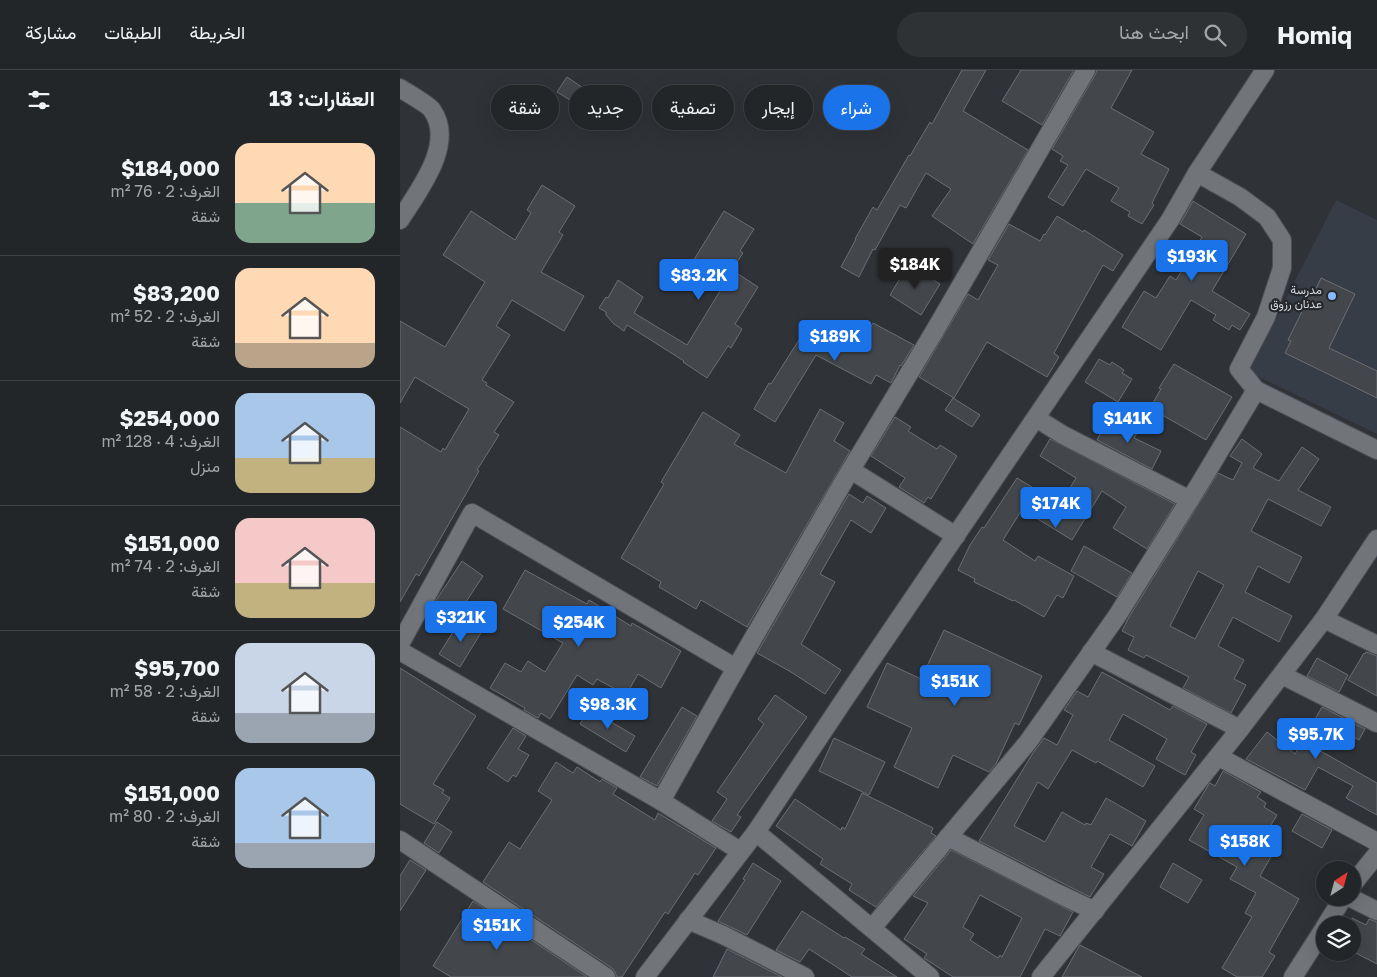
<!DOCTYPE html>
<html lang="ar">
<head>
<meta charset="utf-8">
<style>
	:root { --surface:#232629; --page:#2f3235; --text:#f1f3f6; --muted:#a3a5a8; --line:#404346; --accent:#1a73e8 }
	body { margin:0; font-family:"Golos Text",Vazirmatn,sans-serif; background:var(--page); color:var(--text); direction:rtl; height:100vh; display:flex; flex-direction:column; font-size:19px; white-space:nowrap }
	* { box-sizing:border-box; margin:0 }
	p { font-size:16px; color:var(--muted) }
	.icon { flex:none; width:28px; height:28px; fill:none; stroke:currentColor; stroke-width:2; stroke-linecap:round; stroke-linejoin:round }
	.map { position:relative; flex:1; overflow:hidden; direction:ltr }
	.panel { display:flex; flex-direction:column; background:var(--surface); width:400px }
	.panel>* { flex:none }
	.guide { position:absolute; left:15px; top:15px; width:475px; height:45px; direction:rtl; display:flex; gap:10px }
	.needle { width:32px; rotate:36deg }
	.buttons { position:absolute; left:916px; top:791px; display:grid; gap:10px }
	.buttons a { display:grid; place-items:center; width:45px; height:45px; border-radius:50%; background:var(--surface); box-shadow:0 5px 20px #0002,0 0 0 1px var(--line); font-size:25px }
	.price { position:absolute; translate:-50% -42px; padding:0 11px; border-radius:5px; background:var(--accent); color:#fff; font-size:16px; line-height:32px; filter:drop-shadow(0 1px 2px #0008) }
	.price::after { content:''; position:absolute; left:50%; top:30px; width:15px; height:11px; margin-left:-8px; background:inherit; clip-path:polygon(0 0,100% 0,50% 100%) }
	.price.selected { background:#222; color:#fff }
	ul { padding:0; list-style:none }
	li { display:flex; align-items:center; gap:15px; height:125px; padding:0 25px }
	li+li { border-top:1px solid var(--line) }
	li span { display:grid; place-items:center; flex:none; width:140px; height:100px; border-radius:15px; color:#555 }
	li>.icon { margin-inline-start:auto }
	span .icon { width:60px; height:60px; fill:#fffc; stroke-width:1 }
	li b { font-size:21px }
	h2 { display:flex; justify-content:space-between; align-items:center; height:60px; padding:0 25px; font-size:21px }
	.pill { padding:0 18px; border-radius:22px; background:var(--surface); box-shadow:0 5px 20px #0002,0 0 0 1px var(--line); font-size:18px; line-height:45px }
	.pill.selected { background:var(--accent); color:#fff }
	header { display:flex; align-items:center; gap:30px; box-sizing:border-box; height:70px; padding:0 25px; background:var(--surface); border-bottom:1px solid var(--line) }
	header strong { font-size:24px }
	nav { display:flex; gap:28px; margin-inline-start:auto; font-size:18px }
	.search { width:350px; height:45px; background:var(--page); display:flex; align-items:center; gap:12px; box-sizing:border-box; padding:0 18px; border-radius:28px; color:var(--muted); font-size:19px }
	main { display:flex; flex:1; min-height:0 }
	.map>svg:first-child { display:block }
	.built { fill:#363d46 }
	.building { fill:#43474b; stroke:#6b6f74; fill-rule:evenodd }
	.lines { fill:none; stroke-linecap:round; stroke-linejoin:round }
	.minor-casing { stroke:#4d4f53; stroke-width:20 }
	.minor { stroke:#71757a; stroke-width:18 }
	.poi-dot { fill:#88bafc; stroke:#25282d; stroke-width:2 }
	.labels { text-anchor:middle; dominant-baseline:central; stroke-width:4.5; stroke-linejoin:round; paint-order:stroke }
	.poi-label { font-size:12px; fill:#d7d9dc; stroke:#25282d; text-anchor:end }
</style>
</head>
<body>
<header>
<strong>Homiq</strong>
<div class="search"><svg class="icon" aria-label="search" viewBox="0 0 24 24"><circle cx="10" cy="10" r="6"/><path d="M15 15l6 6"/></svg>ابحث هنا</div>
<nav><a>الخريطة</a><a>الطبقات</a><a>مشاركة</a></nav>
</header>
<main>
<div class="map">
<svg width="977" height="907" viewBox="0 0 977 907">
	<rect width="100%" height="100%" fill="#2f3237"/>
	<polygon class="built" points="936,130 977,150 977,364 849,302"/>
	<g class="building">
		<polygon points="562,0 586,0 563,41 628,80 573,174 532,146 551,119 526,103 506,138 500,135 475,180 473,179 459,207 441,197 456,169 455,169 473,137 477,140 509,85 510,86 530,52 532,54"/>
		<polygon points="621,0 674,0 642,55 602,31"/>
		<polygon points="697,0 732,0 711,38 754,62 741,84 769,99 752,133 754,135 742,154 728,146 730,142 711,131 719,118 686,99 663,136 648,127 668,95 660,91 663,86 652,79 695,5"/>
		<polygon points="167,7 189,22 180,36 157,22"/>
		<polygon points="220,24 242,39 234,51 212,35"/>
		<polygon points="142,115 175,136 159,162 163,165 141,202 184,226 164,261 112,230 96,256 110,265 82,310 87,313 86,315 114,332 94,362 99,365 77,400 79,401 19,506 16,504 0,532 0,357 41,382 43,378 45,380 69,339 15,307 0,333 0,251 45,277 85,212 43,185 71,141 115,170 131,143 127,140"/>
		<polygon points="793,131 846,164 812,221 850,244 840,260 832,255 829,260 813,250 816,245 791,230 761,280 722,257 744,221 756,228 770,206 776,210 802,167 780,154"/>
		<polygon points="324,141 354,159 340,181 343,183 332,200 358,217 335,254 342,259 331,278 328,276 307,308 283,292 284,291 227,255 224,261 214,254 206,245 206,242 199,238 206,227 208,228 218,210 243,227 234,243 287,275 323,216 290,196"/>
		<polygon points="657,146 683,162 684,160 723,185 713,201 703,195 654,283 659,287 647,307 587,272 554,328 519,307 568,224 578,230 598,195 588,190 609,154 640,171 644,164 645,165"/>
		<polygon points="508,195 540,214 521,245 490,225"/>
		<polygon points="921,208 955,224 929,278 977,301 977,328 885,283 891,271 888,270 912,221 915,221"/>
		<polygon points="411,251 450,274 452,271 461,275 473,253 514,275 501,296 500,295 491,313 476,305 471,314 416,285 375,352 354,339 369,313 371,314"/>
		<polygon points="699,289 710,295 712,292 724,300 722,303 732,309 718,332 685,312"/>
		<polygon points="774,294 832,327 806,370 750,338 761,319 759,318"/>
		<polygon points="553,328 580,345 572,357 545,340"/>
		<polygon points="420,339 444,353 434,371 450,381 347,557 301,530 296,539 259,517 261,512 221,488 264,414 261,412 303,342 340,365 334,374 386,403"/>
		<polygon points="495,347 511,357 508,361 537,379 540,375 557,386 531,429 528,427 524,433 499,417 505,408 471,386"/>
		<polygon points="708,349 737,363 734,368 761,381 752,399 697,370"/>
		<polygon points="650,369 775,434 747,479 713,458 726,437 702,421 672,470 628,443 626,445 621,441 603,470 635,491 638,486 674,506 663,528 657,525 644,547 614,530 613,531 574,512 575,509 558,500 570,475 582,457 584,458 617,408 660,434 676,408 640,386"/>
		<path d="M842,369l20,15 -9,14 26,13 23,-34 17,12 -21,31 33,17 -10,19 -53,-27 -17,32 51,26 -13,26 -31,-17 -13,26 47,24 -13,26 -46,-25 -15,29 26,14 -10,19 12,6 -15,28 -48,-25 6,-11 -43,-22 -2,3 -16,-8 6,-13 -12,-6 7,-14 89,-144 15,7 9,-17 -12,-7zM798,501l26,14 -29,54 -25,-13z"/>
		<polygon points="449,424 463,433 467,426 486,438 471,463 451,450 420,504 435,512 401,574 441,600 425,624 391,602 357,583"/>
		<polygon points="684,476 732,503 717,527 671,501"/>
		<polygon points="62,491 83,506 56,547 35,532"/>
		<polygon points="125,500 187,534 189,530 231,556 232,553 281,581 261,618 238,604 226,625 197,609 193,615 177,605 150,649 141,643 138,648 124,640 125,638 90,618 105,593 121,602 128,591 145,602 163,573 103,539"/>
		<polygon points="62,548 82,561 60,597 39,584"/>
		<polygon points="544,560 642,606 619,655 615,653 596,694 589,702 553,685 538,718 494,697 512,658 467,637 487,593 521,609"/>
		<polygon points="966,582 977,586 977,626 948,610 964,583 965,584"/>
		<polygon points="917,588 948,605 939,622 907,606"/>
		<polygon points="0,598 76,646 33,714 44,720 42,723 50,728 34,754 0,734"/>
		<polygon points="702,602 770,640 773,636 807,654 791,682 796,685 785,705 756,689 767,669 723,644 709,670 755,696 743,717 697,691 696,693 672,680 648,719 638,712 614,756 645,772 662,742 685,755 686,753 691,755 706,728 746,751 732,776 710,764 691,797 704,804 690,827 579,771 633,683 644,668 657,675 673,645 664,640 677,621 688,627"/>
		<polygon points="375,625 407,647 337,745 341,747 331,762 312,751 327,729 317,722 364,654 358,649"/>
		<polygon points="282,637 297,646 257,716 240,707"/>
		<polygon points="922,637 965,659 959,670 931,654 917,679 977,713 977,745 946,728 953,716 918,697 905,720 846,689 867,662 895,684"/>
		<polygon points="189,639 235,666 226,682 180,654"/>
		<polygon points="113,658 126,666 118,679 129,685 116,707 113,705 108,712 87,698"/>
		<polygon points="434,668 485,692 469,725 419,701"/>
		<polygon points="156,692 173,703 177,697 200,712 202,709 217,718 213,724 255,750 258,743 316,778 298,805 295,803 268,844 265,842 222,907 217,907 215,902 212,898 83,812 109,772 120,779 152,730 138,721"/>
		<polygon points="823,701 861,722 857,727 866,733 864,737 877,745 859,775 873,783 860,806 899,829 869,882 875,886 862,907 837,907 822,898 852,847 845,843 856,823 830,809 837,797 789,770 804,745 794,739 809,714 810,713 815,716"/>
		<polygon points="462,723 533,758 531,763 536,766 476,837 449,820 452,814 420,794 423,789 376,756 395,729 441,760 442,757 445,759"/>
		<polygon points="902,744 932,760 922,778 892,761"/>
		<polygon points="37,752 52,762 39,783 24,773"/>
		<path d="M551,780l122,62 -13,24 -15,-7 -25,48h-67l-29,-19 3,-4 -23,-15 24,-36 -15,-7zM580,825l42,23 -20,39 -2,-2 -2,3 -28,-18 4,-6 -11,-7z"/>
		<polygon points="10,790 26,800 0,841 0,806"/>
		<polygon points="353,793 381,811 347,865 318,851 345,810 343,809"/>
		<polygon points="773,793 802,810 788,833 760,817"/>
		<polygon points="73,831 187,907 51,907 33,896"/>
		<polygon points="402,841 444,868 445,867 465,879 461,884 497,907 452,907 409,879 400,892 376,880"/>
		<polygon points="952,848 966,855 969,849 977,852 977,894 952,881"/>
		<polygon points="680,875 742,907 662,907 677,880"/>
		<polygon points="327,879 382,907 313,907"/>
	</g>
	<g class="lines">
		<g class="minor-casing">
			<g id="minor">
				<path d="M0,18c7,5 28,16 32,22 24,34 -14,81 -32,110"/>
				<polyline points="797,103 840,127 867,147 882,170 882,198 866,247 839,299 856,320 977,380"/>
				<polyline points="636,348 663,365 790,430"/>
				<polyline points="451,400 556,466"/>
				<polyline points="924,549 977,575"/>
				<polyline points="0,574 72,443 336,598"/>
				<polyline points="0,581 261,731 340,781"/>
				<polyline points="691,582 840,659"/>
				<polyline points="882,605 977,653"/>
				<polyline points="819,687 977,772"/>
				<polyline points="261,731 336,598 444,411 534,262 686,0"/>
				<polyline points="356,762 530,907"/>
				<polyline points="548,767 657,823 695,841"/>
				<polyline points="0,770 206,907"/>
				<polyline points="952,815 977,784"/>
				<polyline points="951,828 977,841"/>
				<polyline points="288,850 323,865 405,907"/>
				<polyline points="926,855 943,828"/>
				<polyline points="472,858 628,672 717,546 799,415 856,320"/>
				<polyline points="245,907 356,762 444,630 770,150 797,103 865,0"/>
				<polyline points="641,907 840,659 924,549 977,469"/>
				<polyline points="893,907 925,857"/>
			</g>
		</g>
		<use href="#minor" class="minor"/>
	</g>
	<circle class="poi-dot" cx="932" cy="226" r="5"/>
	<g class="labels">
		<g class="poi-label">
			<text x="922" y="219">مدرسة<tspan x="922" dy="14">عدنان رزوق</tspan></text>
		</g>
	</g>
</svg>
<div class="buttons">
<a><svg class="needle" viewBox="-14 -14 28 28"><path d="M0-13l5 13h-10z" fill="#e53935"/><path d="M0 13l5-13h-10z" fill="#a3a5a8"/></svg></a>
<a><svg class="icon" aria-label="layers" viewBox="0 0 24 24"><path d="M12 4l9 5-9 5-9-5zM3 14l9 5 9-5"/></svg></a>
</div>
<b class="price" style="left:792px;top:212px">$193K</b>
<b class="price selected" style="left:515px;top:220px">$184K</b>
<b class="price" style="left:299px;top:231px">$83.2K</b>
<b class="price" style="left:435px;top:292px">$189K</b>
<b class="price" style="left:728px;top:374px">$141K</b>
<b class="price" style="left:656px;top:459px">$174K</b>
<b class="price" style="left:61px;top:573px">$321K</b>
<b class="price" style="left:179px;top:578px">$254K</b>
<b class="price" style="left:555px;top:637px">$151K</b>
<b class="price" style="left:208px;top:660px">$98.3K</b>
<b class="price" style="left:916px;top:690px">$95.7K</b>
<b class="price" style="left:845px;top:797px">$158K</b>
<b class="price" style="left:97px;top:881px">$151K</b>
<div class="guide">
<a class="pill selected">شراء</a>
<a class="pill">إيجار</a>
<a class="pill">تصفية</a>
<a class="pill">جديد</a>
<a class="pill">شقة</a>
</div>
</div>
<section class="panel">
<h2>العقارات: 13<svg class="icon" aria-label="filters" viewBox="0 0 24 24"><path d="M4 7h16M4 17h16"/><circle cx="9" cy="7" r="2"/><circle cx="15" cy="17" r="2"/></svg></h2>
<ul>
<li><span style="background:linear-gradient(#ffd9b3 60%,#7fa58c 0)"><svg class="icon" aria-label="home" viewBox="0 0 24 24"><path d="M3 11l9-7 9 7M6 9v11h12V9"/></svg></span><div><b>$184,000</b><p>الغرف: 2 · 76 m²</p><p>شقة</p></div></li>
<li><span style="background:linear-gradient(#ffd9b3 75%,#b9a48a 0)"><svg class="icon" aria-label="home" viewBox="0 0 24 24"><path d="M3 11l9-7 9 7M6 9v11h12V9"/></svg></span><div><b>$83,200</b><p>الغرف: 2 · 52 m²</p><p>شقة</p></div></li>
<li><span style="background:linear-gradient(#a9c7e8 65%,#c2b280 0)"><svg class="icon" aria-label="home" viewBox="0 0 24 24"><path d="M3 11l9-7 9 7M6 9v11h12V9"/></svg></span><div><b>$254,000</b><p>الغرف: 4 · 128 m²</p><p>منزل</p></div></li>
<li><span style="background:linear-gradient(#f6c9c9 65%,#c2b280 0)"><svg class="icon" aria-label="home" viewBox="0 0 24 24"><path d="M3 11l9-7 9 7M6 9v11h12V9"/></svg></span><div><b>$151,000</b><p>الغرف: 2 · 74 m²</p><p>شقة</p></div></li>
<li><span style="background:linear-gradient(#c9d6e8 70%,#9aa5b1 0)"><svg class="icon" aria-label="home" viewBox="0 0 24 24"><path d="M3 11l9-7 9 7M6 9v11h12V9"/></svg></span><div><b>$95,700</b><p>الغرف: 2 · 58 m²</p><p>شقة</p></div></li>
<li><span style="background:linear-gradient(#a9c7e8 75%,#9aa5b1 0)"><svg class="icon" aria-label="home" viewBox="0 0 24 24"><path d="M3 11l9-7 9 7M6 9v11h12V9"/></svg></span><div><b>$151,000</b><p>الغرف: 2 · 80 m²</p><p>شقة</p></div></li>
</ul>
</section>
</main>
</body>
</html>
